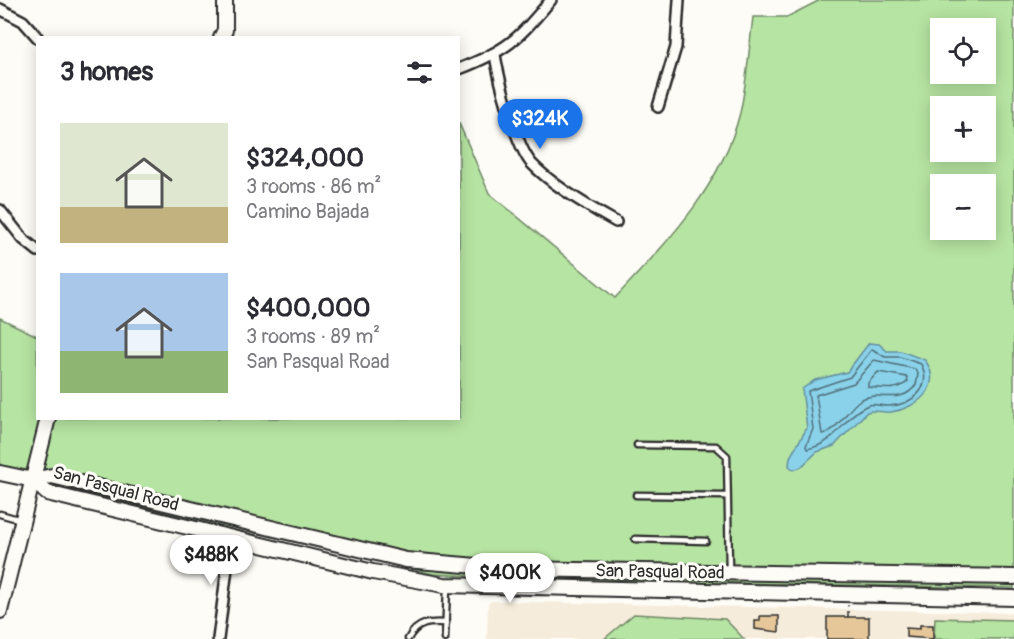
<!DOCTYPE html>
<html lang="en">
<head>
<meta charset="utf-8">
<style>
	:root { --surface:#fff; --page:#f2f2f3; --text:#2b2b33; --muted:#7c7c81; --accent:#1a73e8 }
	body { margin:0; font-family:Pangolin,sans-serif; background:var(--page); color:var(--text); height:100vh; display:flex; flex-direction:column; font-size:22px; white-space:nowrap }
	* { box-sizing:border-box; margin:0 }
	p { font-size:20px; color:var(--muted) }
	.icon { flex:none; width:33px; height:33px; fill:none; stroke:currentColor; stroke-width:2; stroke-linecap:round; stroke-linejoin:round }
	.map { position:relative; flex:1; overflow:hidden }
	.side { position:absolute; left:36px; top:36px; width:424px; height:384px; display:flex; flex-direction:column; background:var(--surface); border-radius:0px; box-shadow:0 3px 15px #0003 }
	.side>* { flex:none }
	.fabs { position:absolute; left:930px; top:18px; display:grid; gap:12px }
	.fabs a { display:grid; place-items:center; width:66px; height:66px; border-radius:0px; background:var(--surface); box-shadow:0 3px 15px #0003; font-size:30px }
	.price { position:absolute; translate:-50% -51px; padding:0 14px; border-radius:21px; background:#fff; color:#222; font-size:20px; line-height:39px; filter:drop-shadow(0 2px 3px #0008) }
	.price::after { content:''; position:absolute; left:50%; top:36px; width:18px; height:14px; margin-left:-9px; background:inherit; clip-path:polygon(0 0,100% 0,50% 100%) }
	.price.on { background:var(--accent); color:#fff }
	ul { padding:0; list-style:none }
	li { display:flex; align-items:center; gap:18px; height:150px; padding:0 24px }
	li span { display:grid; place-items:center; flex:none; width:168px; height:120px; border-radius:0px; color:#555 }
	li>.icon { margin-inline-start:auto }
	span .icon { width:72px; height:72px; fill:#fffc; stroke-width:1 }
	li b { font-size:26px }
	h2 { display:flex; justify-content:space-between; align-items:center; height:72px; padding:0 24px; font-size:26px }
	.map>svg:first-child { display:block }
	.built { fill:#f6ecdb }
	.green { fill:#b6e4a2; stroke:#708866; stroke-width:1.5; fill-rule:evenodd }
	.water { fill:#89d2ea; stroke:#638f9e; stroke-width:1.5 }
	.lines { fill:none; stroke-linecap:round; stroke-linejoin:round }
	.shore { stroke:#516e77; stroke-width:1.5 }
	.building { fill:#e6c799; stroke:#2b2b2b; stroke-width:1.5 }
	.lane-casing { stroke:#2b2b2b; stroke-width:9 }
	.street-casing { stroke:#2b2b2b; stroke-width:14 }
	.secondary-casing { stroke:#2b2b2b; stroke-width:18 }
	.path { stroke:#2b2b2b; stroke-width:1.5; stroke-dasharray:6 4.5; stroke-linecap:butt }
	.lane { stroke:#fdfcf7; stroke-width:4.5 }
	.street { stroke:#fdfcf7; stroke-width:9 }
	.secondary { stroke:#fdfcf7; stroke-width:14 }
	.labels { text-anchor:middle; dominant-baseline:central; stroke-width:6; stroke-linejoin:round; paint-order:stroke }
	.street-label { font-size:18px; fill:#2b2b2b; stroke:#fdfcf7 }
</style>
</head>
<body>
<div class="map">
<svg width="1014" height="639" viewBox="0 0 1014 639">
	<rect width="100%" height="100%" fill="#fdfcf7"/>
	<filter id="ink" filterUnits="userSpaceOnUse"><feTurbulence type="fractalNoise" baseFrequency=".0167" numOctaves="2"/><feDisplacementMap in="SourceGraphic" scale="12" xChannelSelector="R" yChannelSelector="G"/><feConvolveMatrix kernelMatrix="1 2 1 2 8 2 1 2 1" color-interpolation-filters="sRGB"/></filter>
	<g filter="url(#ink)">
		<polygon class="built" points="492,601 1014,613 1014,639 487,639 488,603"/>
		<g class="green">
			<path d="M820,0h194v588l-467,-8 -114,-6 -433,-100v-156l37,18 1,82h421v-295l30,70 126,105c51,-55 106,-110 125,-185 7,-31 9,-64 13,-96h34zM940,28h46v46h-46zM940,106h46v46h-46zM940,184h46v46h-46z"/>
			<polygon points="634,614 725,619 744,639 604,639"/>
			<polygon points="935,618 1014,620 1014,639 934,639"/>
		</g>
		<path class="water" d="M869,343l10,1 8,7h14l24,9c19,27 -8,48 -34,52 -9,1 -15,-3 -24,0l-33,34 -17,6 -16,15 -7,3 -5,-4 1,-9 17,-29 -5,-39 13,-9 32,-8z"/>
		<g class="lines">
			<g class="shore">
				<path d="M872,349l13,8h15l21,7c12,24 -9,41 -32,42 -8,1 -15,-4 -23,0 -24,11 -27,37 -59,43l-1,-3 7,-17 -5,-38 42,-14z"/>
				<path d="M874,360l41,9 3,5 -2,11c-16,22 -38,4 -56,15 -12,8 -24,33 -38,34l-6,-39 38,-12z"/>
				<path d="M878,372l29,5 1,4c-10,11 -26,7 -40,6v-4z"/>
			</g>
		</g>
		<g class="building">
			<polygon points="760,616 779,616 779,632 755,629 755,621 760,621"/>
			<rect x="827" y="617" width="42" height="22"/>
			<polygon points="920,625 933,625 933,639 906,637 906,628 920,629"/>
		</g>
		<g class="lines">
			<g class="lane-casing">
				<g id="lane">
					<polyline points="637,445 716,446 727,456 729,570"/>
					<polyline points="636,495 726,496"/>
					<polyline points="0,514 21,520"/>
					<polyline points="635,539 706,541"/>
					<path d="M408,639c9,-17 21,-17 38,-16"/>
					<polyline points="445,639 447,588"/>
				</g>
			</g>
			<g class="street-casing">
				<g id="street">
					<polyline points="0,9 23,21 38,38"/>
					<path d="M495,55c4,24 21,92 37,109 21,22 57,43 84,58"/>
					<path d="M459,69c49,-19 58,-29 92,-69"/>
					<polyline points="658,107 676,47 679,0"/>
					<polyline points="0,210 23,239 38,251"/>
					<polyline points="218,639 231,537"/>
				</g>
			</g>
			<g class="secondary-casing">
				<g id="secondary">
					<polyline points="221,38 225,30 225,0"/>
					<polyline points="0,473 33,480 52,476 406,560 513,569 1014,577"/>
					<polyline points="33,480 47,493 373,572 444,585 1014,598"/>
					<polyline points="0,611 48,418"/>
				</g>
			</g>
			<polyline class="path" points="848,617 848,605"/>
			<use href="#lane" class="lane"/>
			<use href="#street" class="street"/>
			<use href="#secondary" class="secondary"/>
		</g>
	</g>
	<g class="labels">
		<g class="street-label">
			<text transform="translate(116 489) rotate(15)">San Pasqual Road</text>
			<text transform="translate(660 572) rotate(1)">San Pasqual Road</text>
		</g>
	</g>
</svg>
<div class="fabs">
<a><svg class="icon" aria-label="locate" viewBox="0 0 24 24"><circle cx="12" cy="12" r="6"/><path d="M12 2v4M12 18v4M2 12h4M18 12h4"/></svg></a>
<a>+</a>
<a>−</a>
</div>
<b class="price on" style="left:540px;top:150px">$324K</b>
<b class="price" style="left:211px;top:586px">$488K</b>
<b class="price" style="left:510px;top:604px">$400K</b>
<section class="side">
<h2>3 homes<svg class="icon" aria-label="filters" viewBox="0 0 24 24"><path d="M4 7h16M4 17h16"/><circle cx="9" cy="7" r="2"/><circle cx="15" cy="17" r="2"/></svg></h2>
<ul>
<li><span style="background:linear-gradient(#dfe7d0 70%,#c2b280 0)"><svg class="icon" aria-label="home" viewBox="0 0 24 24"><path d="M3 11l9-7 9 7M6 9v11h12V9"/></svg></span><div><b>$324,000</b><p>3 rooms · 86 m²</p><p>Camino Bajada</p></div></li>
<li><span style="background:linear-gradient(#a9c7e8 65%,#8fb573 0)"><svg class="icon" aria-label="home" viewBox="0 0 24 24"><path d="M3 11l9-7 9 7M6 9v11h12V9"/></svg></span><div><b>$400,000</b><p>3 rooms · 89 m²</p><p>San Pasqual Road</p></div></li>
</ul>
</section>
</div>
</body>
</html>
